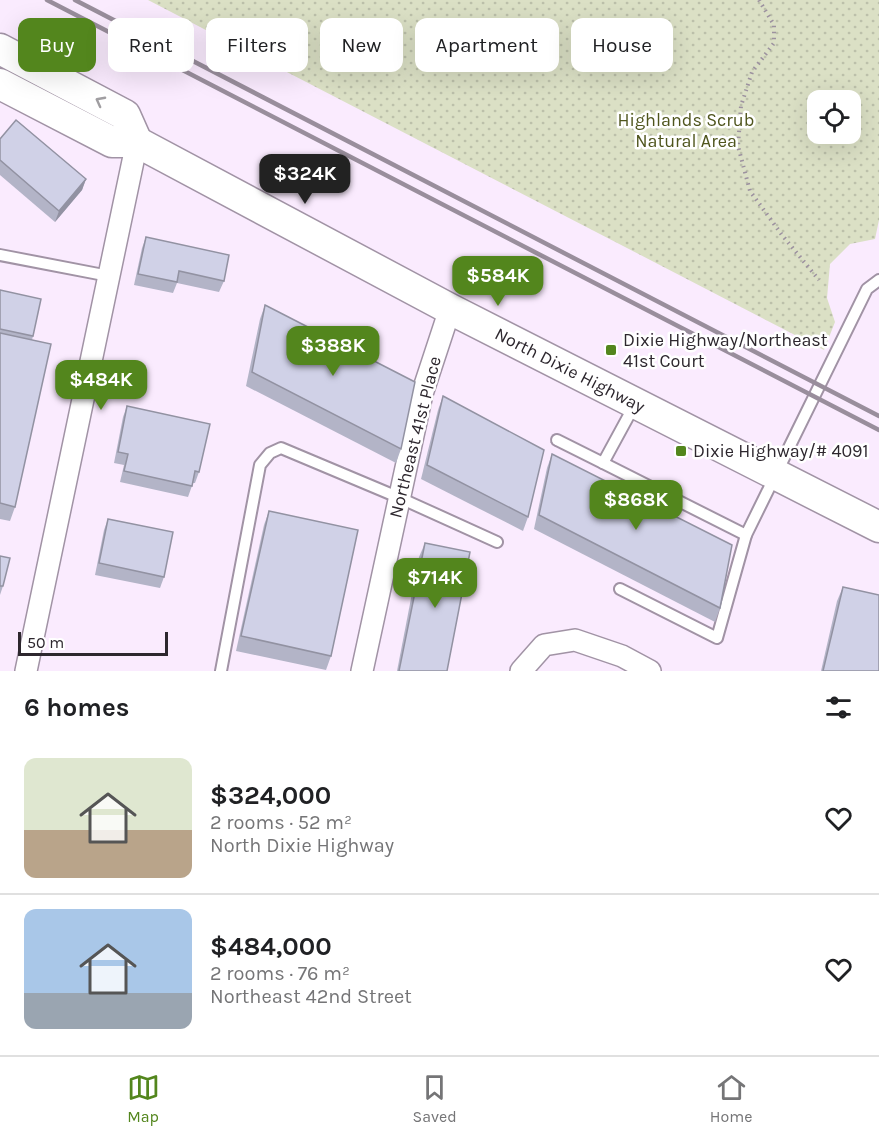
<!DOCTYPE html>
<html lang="en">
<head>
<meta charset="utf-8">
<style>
	:root { --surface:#fff; --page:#f2f2f2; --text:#202124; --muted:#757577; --line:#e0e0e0; --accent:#53861d }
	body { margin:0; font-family:Karla,sans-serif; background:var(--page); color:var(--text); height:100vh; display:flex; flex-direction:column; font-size:22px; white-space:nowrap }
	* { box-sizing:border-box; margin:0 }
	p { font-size:20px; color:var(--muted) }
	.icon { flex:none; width:33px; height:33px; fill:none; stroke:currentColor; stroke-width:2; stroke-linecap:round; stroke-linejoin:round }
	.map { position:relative; height:671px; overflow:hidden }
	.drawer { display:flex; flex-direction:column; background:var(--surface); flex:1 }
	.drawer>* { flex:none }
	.hud { position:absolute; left:18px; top:18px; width:843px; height:54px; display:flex; gap:12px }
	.tools { position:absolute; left:807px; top:90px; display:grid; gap:12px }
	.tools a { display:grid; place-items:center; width:54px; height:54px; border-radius:12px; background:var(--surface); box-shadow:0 6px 24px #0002; font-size:30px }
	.scale { position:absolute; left:18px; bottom:15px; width:150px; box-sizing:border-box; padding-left:6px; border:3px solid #2d272e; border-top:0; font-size:16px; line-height:21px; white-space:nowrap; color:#2d272e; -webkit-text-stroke:4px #fff; paint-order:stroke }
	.price { position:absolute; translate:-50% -51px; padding:0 14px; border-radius:12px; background:var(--accent); color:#fff; font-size:20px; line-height:39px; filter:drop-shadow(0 2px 3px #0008) }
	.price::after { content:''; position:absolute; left:50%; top:36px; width:18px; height:14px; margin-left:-9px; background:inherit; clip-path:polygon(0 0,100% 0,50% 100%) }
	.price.on { background:#222; color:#fff }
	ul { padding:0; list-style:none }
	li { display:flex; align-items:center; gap:18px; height:150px; padding:0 24px }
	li+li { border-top:2px solid var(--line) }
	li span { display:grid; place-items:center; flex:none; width:168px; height:120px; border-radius:12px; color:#555 }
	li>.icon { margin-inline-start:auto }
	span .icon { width:72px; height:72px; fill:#fffc; stroke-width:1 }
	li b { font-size:26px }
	h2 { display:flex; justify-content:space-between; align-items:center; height:72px; padding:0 24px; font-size:26px }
	.tag { padding:0 21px; border-radius:12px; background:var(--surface); box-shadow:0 6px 24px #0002; font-size:21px; line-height:54px }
	.tag.on { background:var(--accent); color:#fff }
	.menu { display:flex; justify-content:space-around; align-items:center; height:84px; border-top:2px solid var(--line); background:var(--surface); font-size:16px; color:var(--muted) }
	.menu a { display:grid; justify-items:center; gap:3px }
	.menu .on { color:var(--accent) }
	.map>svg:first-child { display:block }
	.grass { fill:url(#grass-dots); fill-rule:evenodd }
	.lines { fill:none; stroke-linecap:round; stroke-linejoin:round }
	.service-casing { stroke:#a193a5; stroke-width:14 }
	.minor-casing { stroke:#a193a5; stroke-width:24 }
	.secondary-casing { stroke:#a193a5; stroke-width:33 }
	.path { stroke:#9c919f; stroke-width:4; stroke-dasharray:1.5 4.5; stroke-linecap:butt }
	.service { stroke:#fff; stroke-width:10 }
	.minor { stroke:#fff; stroke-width:21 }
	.secondary { stroke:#fff; stroke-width:30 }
	.rail { stroke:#998e9c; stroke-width:4.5 }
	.wall { fill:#b3b4c7 }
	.shaded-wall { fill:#9292a2 }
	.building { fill:#d0d1e7; stroke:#9292a2; stroke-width:1.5 }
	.oneway { stroke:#a09ea1 }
	.poi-dot { fill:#53861d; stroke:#fff; stroke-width:2 }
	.labels { text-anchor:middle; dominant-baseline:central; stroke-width:5; stroke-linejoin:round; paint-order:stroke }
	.park-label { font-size:18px; fill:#4f551d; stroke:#fff }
	.poi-label { font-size:18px; fill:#2d272e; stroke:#fff; text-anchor:start }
	.street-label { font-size:18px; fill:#2d272e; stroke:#fff }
</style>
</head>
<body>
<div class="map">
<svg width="879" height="671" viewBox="0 0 879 671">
	<defs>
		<pattern id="grass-dots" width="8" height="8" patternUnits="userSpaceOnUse" patternTransform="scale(1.5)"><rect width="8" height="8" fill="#dbe0c5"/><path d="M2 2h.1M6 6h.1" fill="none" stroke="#bcc0aa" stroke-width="1.8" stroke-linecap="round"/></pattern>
	</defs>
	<rect width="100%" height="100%" fill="#faebfe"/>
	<path class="grass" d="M148,0h731v220l-4,19 -25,5 -20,20 -3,34 8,24 -11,28zM818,100h32v34h-32z"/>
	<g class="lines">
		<g class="service-casing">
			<g id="service">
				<polyline points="0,255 109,276"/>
				<polyline points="634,406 603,463 746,535"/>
				<polyline points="557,440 603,463"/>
				<polyline points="620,589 717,638 746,535 867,289 879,280"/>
				<polyline points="221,671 260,465 270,453 281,448 400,498 497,542"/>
			</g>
		</g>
		<g class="minor-casing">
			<g id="minor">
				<polyline points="26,671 137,142"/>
				<polyline points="362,671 422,394 450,309"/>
				<polyline points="521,671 544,645 575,640 622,656 650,671"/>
			</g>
		</g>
		<g class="secondary-casing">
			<g id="secondary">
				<polyline points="0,49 125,115 137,142"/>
				<polyline points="0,84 112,142 137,142 450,309 879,527"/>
			</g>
		</g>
		<polyline class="path" points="759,0 774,25 774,43 752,72 741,106 738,146 750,191 782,235 819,280"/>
		<use href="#service" class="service"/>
		<use href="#minor" class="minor"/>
		<use href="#secondary" class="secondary"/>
		<g class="rail">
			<polyline points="47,0 879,430"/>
			<polyline points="75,0 879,416"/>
		</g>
	</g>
	<g class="wall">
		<polygon points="0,139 86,179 82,190 55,222 0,175"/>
		<polygon points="146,237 224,281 219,292 177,283 173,293 134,285 142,248"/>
		<polygon points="0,290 33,336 32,340 15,507 10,521 0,519"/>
		<polygon points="265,305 401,449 396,463 246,386 260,319"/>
		<polygon points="443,396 528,517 523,531 421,479 438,410"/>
		<polygon points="127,406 199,472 195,483 193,483 188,497 120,482 124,465 114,463 123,417"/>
		<polygon points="552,454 720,608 715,622 534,529 547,468"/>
		<polygon points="269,511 331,656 326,670 236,651 264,525"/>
		<polygon points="108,519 164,577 160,588 95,575 104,530"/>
		<polygon points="425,543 447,671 397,671 419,557"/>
		<polygon points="0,556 3,586 0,595"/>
		<polygon points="843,587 879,671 821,671 837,601"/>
	</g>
	<polygon class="shaded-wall" points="86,179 82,190 55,222 59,211"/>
	<g class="building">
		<polygon points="16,120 86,179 59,211 0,160 0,139"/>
		<polygon points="146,237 229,255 224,281 179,271 177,282 138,274"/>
		<polygon points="0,290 41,299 33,336 0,329"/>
		<polygon points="265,305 415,382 401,449 252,372"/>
		<polygon points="0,333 51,344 15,507 0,503"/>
		<polygon points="443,396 544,450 528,517 427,465"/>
		<polygon points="127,406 210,424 199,472 195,471 192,486 124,471 128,454 118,452"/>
		<polygon points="552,454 732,545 720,608 539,515"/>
		<polygon points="269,511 358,530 331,656 241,636"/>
		<polygon points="108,519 173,532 164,577 99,563"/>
		<polygon points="425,543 470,552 447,671 399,671"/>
		<polygon points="0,556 10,558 3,586 0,586"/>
		<polygon points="843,587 879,595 879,671 823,671"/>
	</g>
	<defs><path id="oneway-chevron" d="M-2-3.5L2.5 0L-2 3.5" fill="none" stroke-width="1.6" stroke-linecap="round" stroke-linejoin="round" transform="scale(1.5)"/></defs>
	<use class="oneway" href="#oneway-chevron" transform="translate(100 101) rotate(-152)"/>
	<g class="poi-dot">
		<rect x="605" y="344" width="12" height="12" rx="3"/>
		<rect x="675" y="445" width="12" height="12" rx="3"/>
	</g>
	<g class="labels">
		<g class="park-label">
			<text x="686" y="120">Highlands Scrub<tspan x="686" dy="21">Natural Area</tspan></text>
		</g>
		<g class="poi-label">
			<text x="623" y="340">Dixie Highway/Northeast<tspan x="623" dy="21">41st Court</tspan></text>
			<text x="693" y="451">Dixie Highway/# 4091</text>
		</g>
		<g class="street-label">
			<text transform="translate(570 370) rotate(27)">North Dixie Highway</text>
			<text transform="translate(415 437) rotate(-76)">Northeast 41st Place</text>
		</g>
	</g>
</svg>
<div class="tools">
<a><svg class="icon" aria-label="locate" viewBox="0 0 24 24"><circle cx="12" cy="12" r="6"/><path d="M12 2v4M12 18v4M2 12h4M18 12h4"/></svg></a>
</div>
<div class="scale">50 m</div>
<b class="price on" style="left:305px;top:205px">$324K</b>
<b class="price" style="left:498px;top:307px">$584K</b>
<b class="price" style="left:333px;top:377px">$388K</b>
<b class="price" style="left:101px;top:411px">$484K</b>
<b class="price" style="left:636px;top:531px">$868K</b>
<b class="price" style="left:435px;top:609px">$714K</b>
<div class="hud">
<a class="tag on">Buy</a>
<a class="tag">Rent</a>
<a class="tag">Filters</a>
<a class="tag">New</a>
<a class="tag">Apartment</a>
<a class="tag">House</a>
</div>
</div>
<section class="drawer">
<h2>6 homes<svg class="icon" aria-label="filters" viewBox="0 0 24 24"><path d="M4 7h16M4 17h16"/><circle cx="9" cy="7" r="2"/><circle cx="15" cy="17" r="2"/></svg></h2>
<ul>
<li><span style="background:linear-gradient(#dfe7d0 60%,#b9a48a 0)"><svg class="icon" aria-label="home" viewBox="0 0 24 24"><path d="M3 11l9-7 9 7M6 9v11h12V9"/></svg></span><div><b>$324,000</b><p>2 rooms · 52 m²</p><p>North Dixie Highway</p></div><svg class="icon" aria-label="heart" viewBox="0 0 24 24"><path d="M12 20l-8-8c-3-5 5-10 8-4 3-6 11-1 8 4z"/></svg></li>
<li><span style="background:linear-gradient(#a9c7e8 70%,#9aa5b1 0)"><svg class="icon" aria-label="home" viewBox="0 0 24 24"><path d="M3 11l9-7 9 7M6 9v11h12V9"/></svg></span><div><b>$484,000</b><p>2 rooms · 76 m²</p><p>Northeast 42nd Street</p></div><svg class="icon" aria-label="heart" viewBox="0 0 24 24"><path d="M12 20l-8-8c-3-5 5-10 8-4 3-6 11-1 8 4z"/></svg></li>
</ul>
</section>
<nav class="menu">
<a class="on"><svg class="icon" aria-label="map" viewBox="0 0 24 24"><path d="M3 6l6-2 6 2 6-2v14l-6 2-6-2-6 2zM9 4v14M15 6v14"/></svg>Map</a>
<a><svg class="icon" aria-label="saved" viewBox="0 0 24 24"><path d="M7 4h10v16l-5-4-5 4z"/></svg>Saved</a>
<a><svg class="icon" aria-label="home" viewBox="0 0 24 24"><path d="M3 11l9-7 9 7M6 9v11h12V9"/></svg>Home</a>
</nav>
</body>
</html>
